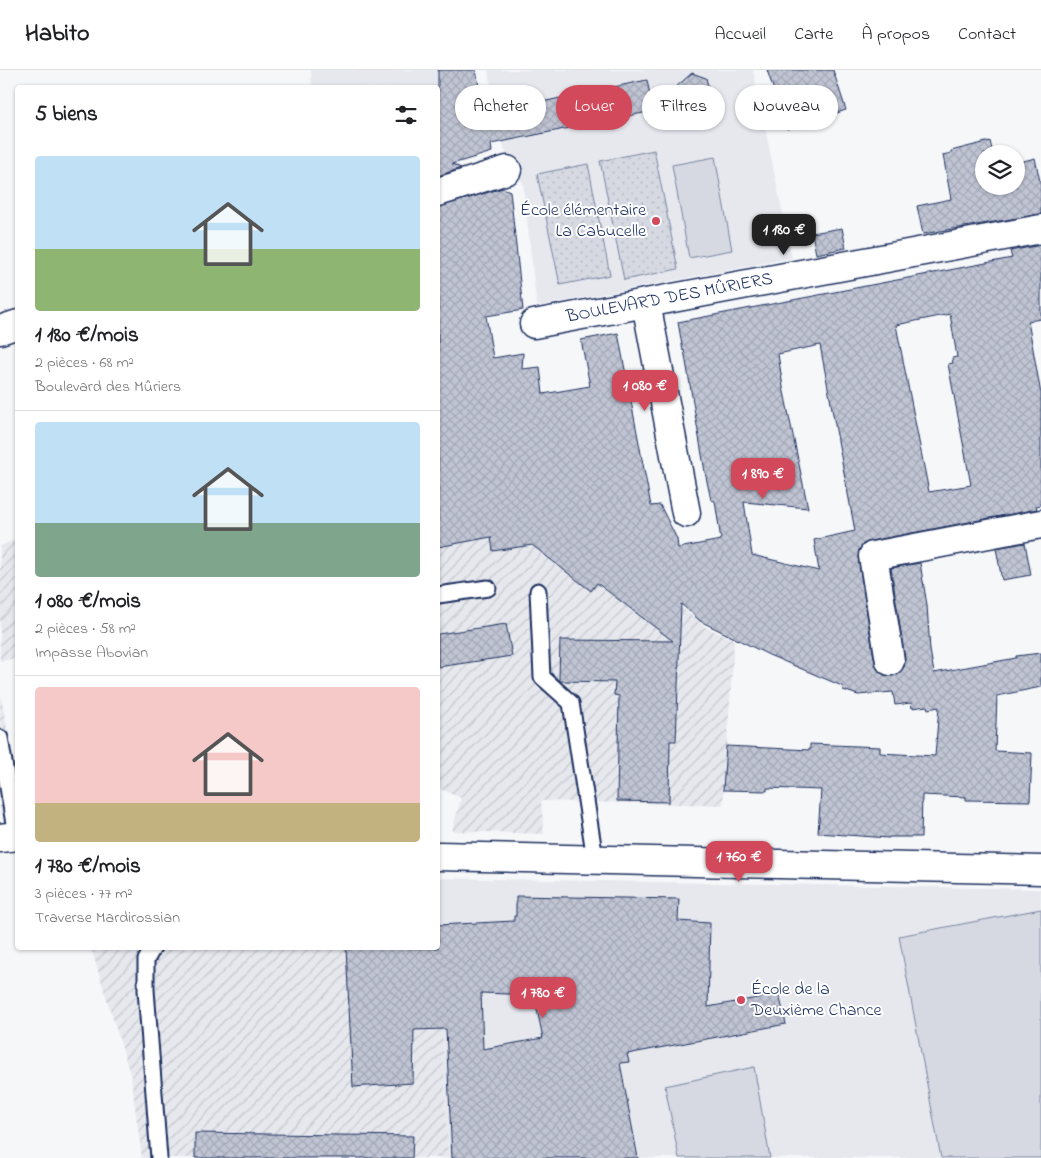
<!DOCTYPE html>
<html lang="fr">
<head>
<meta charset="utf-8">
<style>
	:root { --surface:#fff; --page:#f2f2f2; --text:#202124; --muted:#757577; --line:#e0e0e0; --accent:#d1495b }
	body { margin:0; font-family:"Indie Flower",sans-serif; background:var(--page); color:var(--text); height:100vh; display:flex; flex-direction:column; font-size:19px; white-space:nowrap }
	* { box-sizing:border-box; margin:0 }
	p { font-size:16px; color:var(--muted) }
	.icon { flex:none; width:28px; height:28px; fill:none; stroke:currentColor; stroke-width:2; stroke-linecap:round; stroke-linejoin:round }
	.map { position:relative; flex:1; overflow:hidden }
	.details { position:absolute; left:15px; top:15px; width:425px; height:865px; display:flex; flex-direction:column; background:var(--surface); border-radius:5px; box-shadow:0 1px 4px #0004 }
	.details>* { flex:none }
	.top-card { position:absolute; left:455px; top:15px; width:475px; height:45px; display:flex; gap:10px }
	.tools { position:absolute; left:975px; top:75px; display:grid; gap:10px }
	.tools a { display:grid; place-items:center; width:50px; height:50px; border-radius:50%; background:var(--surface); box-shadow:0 1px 4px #0004; font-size:25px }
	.price { position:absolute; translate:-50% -42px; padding:0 11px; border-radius:10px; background:var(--accent); color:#fff; font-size:16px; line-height:32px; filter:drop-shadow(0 1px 2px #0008) }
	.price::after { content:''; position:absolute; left:50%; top:30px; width:15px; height:11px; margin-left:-8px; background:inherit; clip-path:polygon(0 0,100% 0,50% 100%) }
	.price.selected { background:#222; color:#fff }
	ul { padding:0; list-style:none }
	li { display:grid; align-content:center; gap:10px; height:265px; padding:0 20px }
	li+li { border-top:1px solid var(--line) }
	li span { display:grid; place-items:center; height:155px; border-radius:5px; color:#555 }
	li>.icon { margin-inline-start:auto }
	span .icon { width:90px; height:90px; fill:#fffc; stroke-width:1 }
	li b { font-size:21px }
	h2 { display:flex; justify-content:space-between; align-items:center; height:60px; padding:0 20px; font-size:21px }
	.tag { padding:0 18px; border-radius:22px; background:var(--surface); box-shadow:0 1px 4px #0004; font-size:18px; line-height:45px }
	.tag.selected { background:var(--accent); color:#fff }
	header { display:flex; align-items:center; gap:30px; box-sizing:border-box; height:70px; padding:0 25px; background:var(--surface); border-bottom:1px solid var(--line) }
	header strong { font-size:24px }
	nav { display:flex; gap:28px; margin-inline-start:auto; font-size:18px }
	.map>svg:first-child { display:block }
	.built { fill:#e6e8ee }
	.industrial { fill:url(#industrial-furrows) }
	.grass { fill:url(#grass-dots); stroke:#7884a0 }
	.pitch { fill:#d6d9e2; stroke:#7884a0 }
	.building { fill:url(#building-cross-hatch); stroke:#1b2f5e; fill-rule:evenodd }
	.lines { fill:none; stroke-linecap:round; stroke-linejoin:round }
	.lane-casing { stroke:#1b2f5e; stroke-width:19 }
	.street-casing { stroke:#1b2f5e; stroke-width:31 }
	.lane { stroke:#fff; stroke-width:15 }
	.street { stroke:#fff; stroke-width:28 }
	.poi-dot { fill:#d1495b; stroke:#fff; stroke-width:2 }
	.labels { text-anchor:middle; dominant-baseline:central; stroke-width:4; stroke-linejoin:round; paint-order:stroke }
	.poi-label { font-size:18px; fill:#1b2f5e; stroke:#fff; text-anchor:end }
	.street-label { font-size:18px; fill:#1b2f5e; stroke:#fff }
</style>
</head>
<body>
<header>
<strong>Habito</strong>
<nav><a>Accueil</a><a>Carte</a><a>À propos</a><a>Contact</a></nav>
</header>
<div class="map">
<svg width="1041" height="1088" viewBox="0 0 1041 1088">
	<defs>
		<pattern id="industrial-furrows" width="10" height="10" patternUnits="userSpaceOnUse" patternTransform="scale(1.25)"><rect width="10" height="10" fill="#e6e8ee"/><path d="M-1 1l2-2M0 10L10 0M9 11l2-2" fill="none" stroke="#c5c7ce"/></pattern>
		<pattern id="grass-dots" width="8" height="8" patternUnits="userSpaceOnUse" patternTransform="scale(1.25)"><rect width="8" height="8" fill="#d6d9e2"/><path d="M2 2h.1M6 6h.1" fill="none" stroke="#b7bbc4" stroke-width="1.8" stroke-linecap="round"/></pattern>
		<pattern id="building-cross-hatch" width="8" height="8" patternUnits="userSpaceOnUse" patternTransform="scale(1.25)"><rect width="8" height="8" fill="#c0c4d3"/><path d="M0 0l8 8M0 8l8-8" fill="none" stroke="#a4a9b8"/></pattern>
	</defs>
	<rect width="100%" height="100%" fill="#f6f7f9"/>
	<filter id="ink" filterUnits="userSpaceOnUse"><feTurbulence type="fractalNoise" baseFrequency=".02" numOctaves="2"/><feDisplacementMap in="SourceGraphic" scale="10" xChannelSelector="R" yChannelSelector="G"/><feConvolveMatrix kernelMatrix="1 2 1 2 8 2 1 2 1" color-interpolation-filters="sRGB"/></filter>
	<g filter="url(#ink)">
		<g class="built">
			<polygon points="311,0 476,0 486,52 438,66 438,18 312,17"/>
			<polygon points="488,0 753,0 792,188 541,236 537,235 536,231 523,113 504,79"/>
			<polygon points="438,808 1041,819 1041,1088 448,1088 438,873"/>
		</g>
		<g class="industrial">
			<polygon points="462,282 670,528 705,557 734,570 723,735 541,731 544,764 452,761 461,728 438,718 438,293"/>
			<polygon points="17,469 17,588 0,591 0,476"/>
			<polygon points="0,623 18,713 17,744 0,745"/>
			<polygon points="438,868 448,1088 142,1088 131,1007 91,878 438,878"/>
		</g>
		<g class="grass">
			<polygon points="654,80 678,199 624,210 600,91"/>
			<polygon points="588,94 610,205 560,215 537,104"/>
		</g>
		<g class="pitch">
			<polygon points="715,87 732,180 689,188 672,95"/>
			<polygon points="1041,839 1041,1088 941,1088 899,866"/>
			<polygon points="754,997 770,1088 679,1088 665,1016"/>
		</g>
		<g class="building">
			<polygon points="438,0 476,0 484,44 647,10 653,41 491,74 492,82 452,94 461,98 438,106"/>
			<polygon points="767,0 833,0 846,40 787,59"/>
			<polygon points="692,3 706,8 710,24 698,34 668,24"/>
			<polygon points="990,71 993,84 984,84 984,116 1016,116 1016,93 1035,88 1041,116 1041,144 923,164 917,136 951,129 943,85 951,83 951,81"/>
			<path d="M503,118l7,3 13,119 -37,6 7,42 30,-5 -1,16 18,-2 3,27 47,-8 -9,-46 37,-7 33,173 9,-1 17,34 1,9 43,-8 -6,-39 -4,-1 -6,-28 -21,-122 -1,1 -5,-29 334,-64 -2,-7 31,-6v74l-13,2 13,73v111l-5,1 1,3 -167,32 -7,3 -4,6 -1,8 17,106 3,6 6,5 8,1 7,-3 5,-6 1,-8 -14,-91 29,-5 7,42 3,45 4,23 82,-15v-2l25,-3v34l-44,9 -2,55 37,2 -2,48 -64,-1v-3l-44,-2 -1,42h-32v1l-71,-5 3,-43 -54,-2v3l-44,-1 3,-44 84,4v-6l70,3v6l55,3 4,-49 -11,2 -1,-3 -15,2 -1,-5 -16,2 -2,-13 -35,3 -15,-5 -1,-4 -73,-31 -69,-34 -19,-17 -5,137h-6l-1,61 -52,-1 2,-105 -5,-1 1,-13 -54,-1 -2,-1 1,-40 113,1 -76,-58 -6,8 -59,-46 -39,6 -2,-14 -53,10v-340zM950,244l7,43 -5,1 1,5 -5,1 23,121 -42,7 -33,-167zM820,275l35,186 -41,9 5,31 -67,-16 -8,-53 64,6 -25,-121 -5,-33z"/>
			<polygon points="842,158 846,178 816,184 812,163"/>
			<polygon points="1025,473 1031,505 1002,510 996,478"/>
			<polygon points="506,554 512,586 438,597 438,564"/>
			<path d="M516,826l163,3 -1,22 32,2 -2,84 71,-13 7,30 -159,30 2,8 -9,1 18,95h-186l-6,-129 -32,1 -1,53 -60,4 -7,-139h92v-23l76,-4v-5h2zM481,923l53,2 9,43 -60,11z"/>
			<polygon points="195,1063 413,1066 412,1088 195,1088"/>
		</g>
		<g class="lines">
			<g class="lane-casing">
				<g id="lane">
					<polyline points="538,521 542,607 571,633 595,789"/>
					<polyline points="438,525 488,518"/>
					<polyline points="0,668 16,766"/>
					<polyline points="153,878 146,890 146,920 159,1088"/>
				</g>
			</g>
			<g class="street-casing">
				<g id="street">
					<polyline points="438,122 507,100"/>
					<polyline points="646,233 686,443"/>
					<path id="s1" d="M534,254l507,-95"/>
					<polyline points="0,260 18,254"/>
					<polyline points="890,591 873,486 1041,454"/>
					<polyline points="0,768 18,766"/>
					<polyline points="438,786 1041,800"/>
				</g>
			</g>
			<use href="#lane" class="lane"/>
			<use href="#street" class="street"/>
		</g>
	</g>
	<g class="poi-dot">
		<circle cx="656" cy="151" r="5"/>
		<circle cx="741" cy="930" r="5"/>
	</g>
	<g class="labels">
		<g class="poi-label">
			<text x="646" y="141">École élémentaire<tspan x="646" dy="21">La Cabucelle</tspan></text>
			<text x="751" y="920" text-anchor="start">École de la<tspan x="751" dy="21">Deuxième Chance</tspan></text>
		</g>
		<g class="street-label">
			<text stroke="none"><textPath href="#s1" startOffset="138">BOULEVARD DES MÛRIERS</textPath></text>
		</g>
	</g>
</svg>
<div class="tools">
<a><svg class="icon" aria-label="layers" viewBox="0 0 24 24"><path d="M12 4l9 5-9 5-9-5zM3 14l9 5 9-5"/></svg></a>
</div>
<b class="price selected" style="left:784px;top:186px">1 180 €</b>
<b class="price" style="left:645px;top:342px">1 080 €</b>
<b class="price" style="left:763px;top:430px">1 890 €</b>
<b class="price" style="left:739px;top:813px">1 760 €</b>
<b class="price" style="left:543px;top:949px">1 780 €</b>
<div class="top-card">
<a class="tag">Acheter</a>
<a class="tag selected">Louer</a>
<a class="tag">Filtres</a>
<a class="tag">Nouveau</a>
</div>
<section class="details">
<h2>5 biens<svg class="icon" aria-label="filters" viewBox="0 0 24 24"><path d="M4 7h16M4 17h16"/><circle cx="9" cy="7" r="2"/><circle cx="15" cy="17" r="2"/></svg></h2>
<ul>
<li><span style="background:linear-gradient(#bfe0f5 60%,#8fb573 0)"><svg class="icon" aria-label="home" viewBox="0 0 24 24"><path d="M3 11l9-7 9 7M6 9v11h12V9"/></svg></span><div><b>1 180 €/mois</b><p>2 pièces · 68 m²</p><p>Boulevard des Mûriers</p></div></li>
<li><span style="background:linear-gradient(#bfe0f5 65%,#7fa58c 0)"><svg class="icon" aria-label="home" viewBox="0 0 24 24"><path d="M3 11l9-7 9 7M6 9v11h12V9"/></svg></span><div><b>1 080 €/mois</b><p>2 pièces · 58 m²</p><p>Impasse Abovian</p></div></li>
<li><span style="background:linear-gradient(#f6c9c9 75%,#c2b280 0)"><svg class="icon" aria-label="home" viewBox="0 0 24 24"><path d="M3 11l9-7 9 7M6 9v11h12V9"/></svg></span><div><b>1 780 €/mois</b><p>3 pièces · 77 m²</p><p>Traverse Mardirossian</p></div></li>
</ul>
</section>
</div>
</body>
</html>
